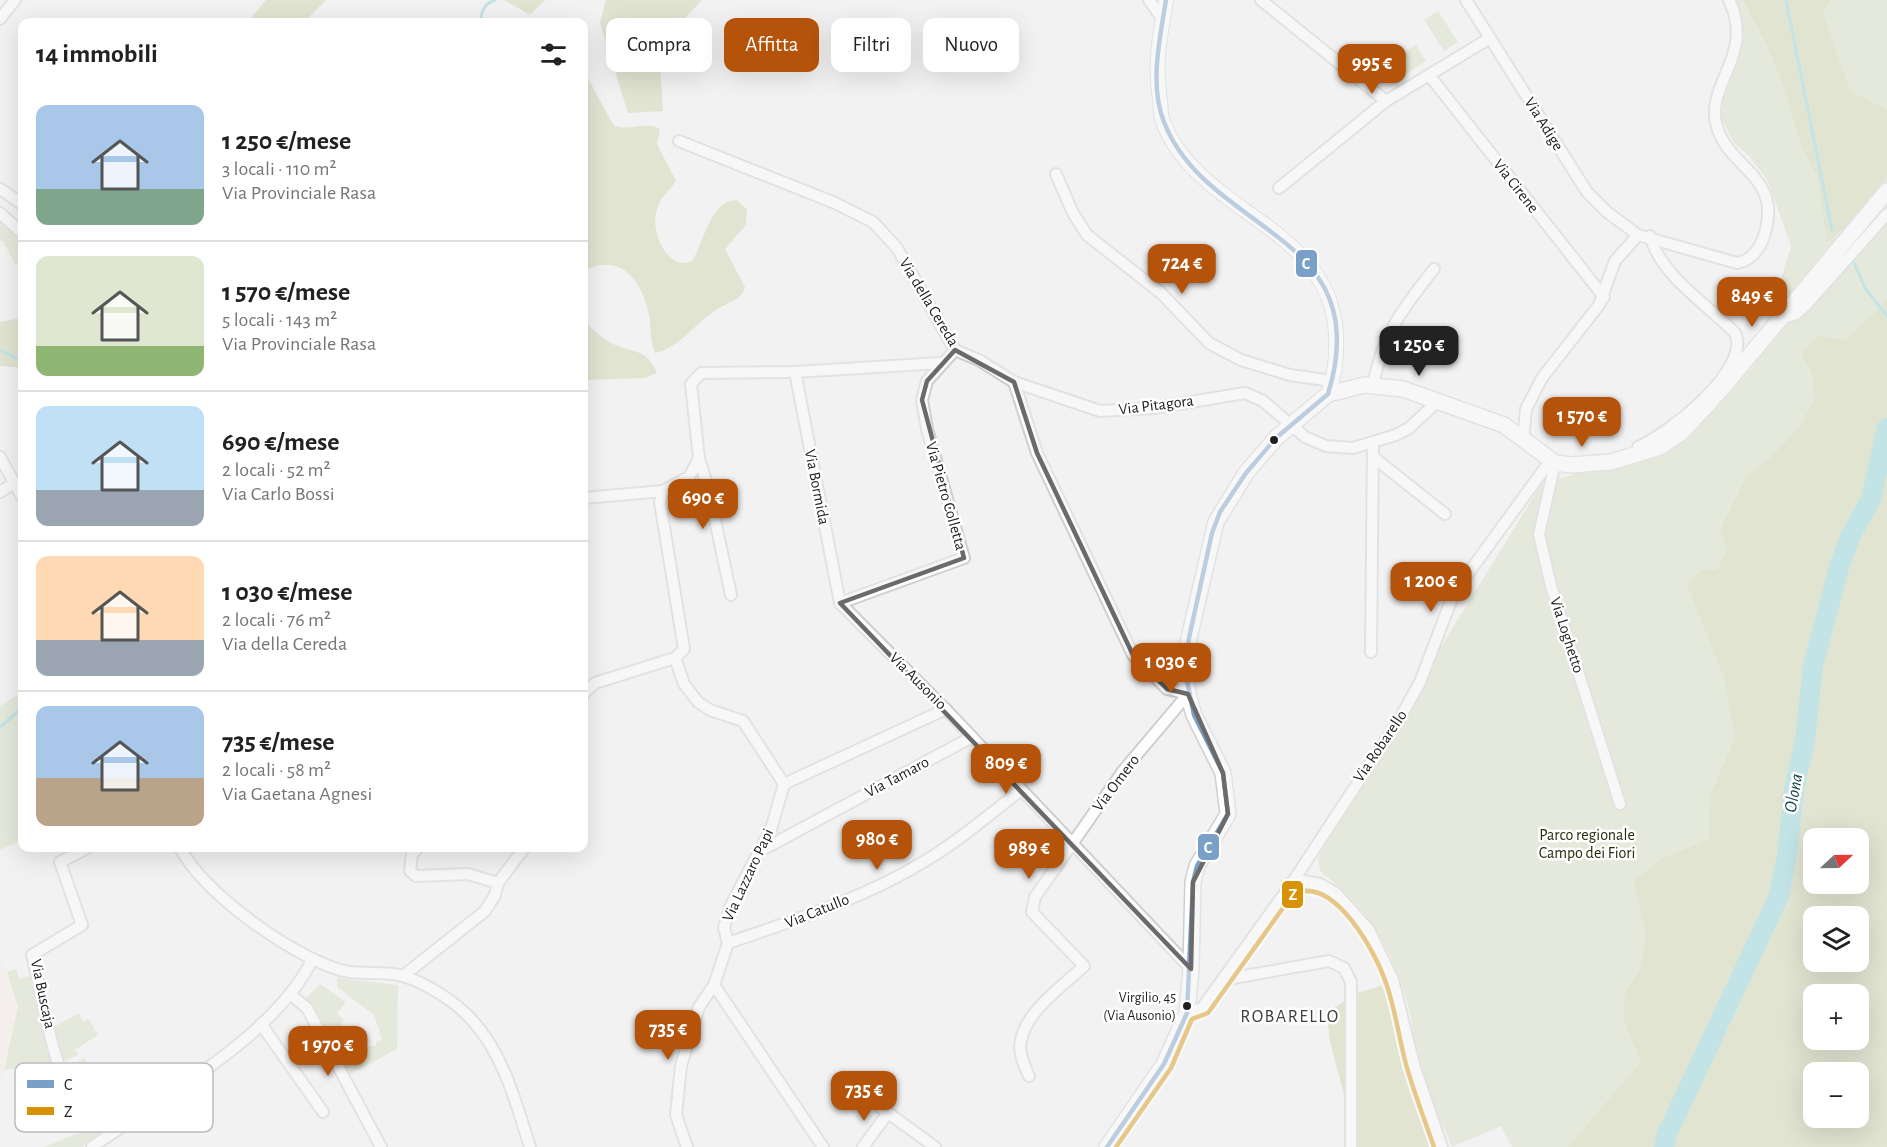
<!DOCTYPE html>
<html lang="it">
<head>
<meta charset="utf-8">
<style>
	:root { --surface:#fff; --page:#f6f6f6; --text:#222; --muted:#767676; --line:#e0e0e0; --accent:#b45309 }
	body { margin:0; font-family:"Alegreya Sans",sans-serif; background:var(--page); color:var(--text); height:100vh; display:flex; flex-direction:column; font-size:22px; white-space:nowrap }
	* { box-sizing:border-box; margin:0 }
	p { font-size:20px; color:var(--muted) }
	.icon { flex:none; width:33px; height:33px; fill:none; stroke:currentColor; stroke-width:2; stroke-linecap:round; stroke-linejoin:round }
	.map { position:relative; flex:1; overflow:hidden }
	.drawer { position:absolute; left:18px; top:18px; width:570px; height:834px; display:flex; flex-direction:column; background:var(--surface); border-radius:12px; box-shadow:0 6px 24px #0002 }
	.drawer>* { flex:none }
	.banner { position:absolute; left:606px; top:18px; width:570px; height:54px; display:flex; gap:12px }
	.needle { width:39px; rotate:68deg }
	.controls { position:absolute; left:1803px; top:828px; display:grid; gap:12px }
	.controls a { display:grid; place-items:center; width:66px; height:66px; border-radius:12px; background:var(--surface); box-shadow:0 6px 24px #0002; font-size:30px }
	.price { position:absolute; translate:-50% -51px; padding:0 14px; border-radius:12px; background:var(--accent); color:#fff; font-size:20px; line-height:39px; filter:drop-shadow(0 2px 3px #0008) }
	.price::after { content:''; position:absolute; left:50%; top:36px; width:18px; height:14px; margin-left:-9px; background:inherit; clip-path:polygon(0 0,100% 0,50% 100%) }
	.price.current { background:#222; color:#fff }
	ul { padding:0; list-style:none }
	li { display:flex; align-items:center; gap:18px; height:150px; padding:0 18px }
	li+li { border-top:2px solid var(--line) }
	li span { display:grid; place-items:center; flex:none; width:168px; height:120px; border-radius:12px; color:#555 }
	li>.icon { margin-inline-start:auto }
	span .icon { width:72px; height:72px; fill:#fffc; stroke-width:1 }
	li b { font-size:26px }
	h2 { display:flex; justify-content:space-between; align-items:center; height:72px; padding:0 18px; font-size:26px }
	.tag { padding:0 21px; border-radius:12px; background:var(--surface); box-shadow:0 6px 24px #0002; font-size:21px; line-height:54px }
	.tag.current { background:var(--accent); color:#fff }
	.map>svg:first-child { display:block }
	.education { fill:#f6e9e4 }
	.green { fill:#d6ddbf; fill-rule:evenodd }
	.forest { fill:#ccd2a9; fill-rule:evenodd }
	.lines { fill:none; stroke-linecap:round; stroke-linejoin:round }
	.stream { stroke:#87d3d9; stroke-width:3 }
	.river { stroke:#87d3d9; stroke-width:20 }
	.minor-casing { stroke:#cfcfcf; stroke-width:14 }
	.tertiary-casing { stroke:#cfcfcf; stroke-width:16 }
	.secondary-casing { stroke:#cfcfcf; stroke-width:18 }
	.minor { stroke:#fdfdfd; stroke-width:10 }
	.tertiary { stroke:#fdfdfd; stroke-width:14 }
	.secondary { stroke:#fdfdfd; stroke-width:15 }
	.bus-1-casing { stroke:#fff; stroke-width:9 }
	.bus-2-casing { stroke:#fff; stroke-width:9 }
	.bus-1 { stroke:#7ba0c8; stroke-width:4.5 }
	.bus-2 { stroke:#d79205; stroke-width:4.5 }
	.marked { fill:none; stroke:#6a6a6a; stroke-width:4.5; stroke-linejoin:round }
	.bus-dot { fill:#202021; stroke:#fff; stroke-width:2 }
	.labels { text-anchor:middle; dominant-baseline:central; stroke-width:5; stroke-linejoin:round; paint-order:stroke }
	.bus-label { font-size:14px; fill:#202021; stroke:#fff; text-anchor:end }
	.street-label { font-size:16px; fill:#202021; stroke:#fff }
	.park-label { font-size:16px; fill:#282d0c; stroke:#fff }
	.water-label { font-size:18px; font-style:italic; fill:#144649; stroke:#fff }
	.neighbourhood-label { font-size:18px; letter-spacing:1.5px; fill:#3f3f41; stroke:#fff }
	.key { fill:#fff; stroke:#bcbcbc; stroke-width:1.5 }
	.key-label { font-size:16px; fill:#202021 }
	.line-badge { stroke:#fff; stroke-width:2 }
	.badge-label { font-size:16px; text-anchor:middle; font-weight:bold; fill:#fff }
</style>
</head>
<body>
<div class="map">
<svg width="1887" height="1147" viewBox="0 0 1887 1147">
	<rect width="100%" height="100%" fill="#f2f2f3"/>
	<polygon class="education" points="0,958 18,1007 0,1087"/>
	<g class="green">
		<path d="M1735,0h152v1147h-375l-11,-21 -49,21c-10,-25 -23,-51 -31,-77 -7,-24 -8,-49 -15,-72 -19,-58 -39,-90 -86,-127l-2,-13 116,-200 107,-173 36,-12 59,-10 20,-6 19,-12 23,-18 57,-63 36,-118 -23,-65 -20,-26 -14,-12 -13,-26v-12l15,-40 4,-22 1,-21zM1814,838h44v46h-44zM1814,916h44v46h-44zM1814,994h44v46h-44zM1814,1072h44v46h-44z"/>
		<polygon points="1438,11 1458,42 1444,51 1424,20"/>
		<polygon points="1416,45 1426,61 1392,83 1382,66"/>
		<polygon points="0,220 22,240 22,266 15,264 3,241 0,241"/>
		<polygon points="22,692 22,840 0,850 0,706"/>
		<polygon points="16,969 19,979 32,976 56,1064 4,1070 18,1007 7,972"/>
		<polygon points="337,978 398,985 397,1049 345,1077 305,999 320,984 346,1002 337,1013 344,1020 341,1024 352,1034 358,1049 376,1045 376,1042 382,1039 374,1015 337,987"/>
		<polygon points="79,1013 83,1022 89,1019 98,1035 75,1050 78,1055 62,1062 52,1028"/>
		<polygon points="84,1058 90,1069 86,1072 94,1089 78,1096 66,1071"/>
		<polygon points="99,1125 104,1132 82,1147 44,1147"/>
	</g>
	<g class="forest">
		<polygon points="266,0 326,0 304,22 251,22 253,16"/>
		<polygon points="504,0 545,0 530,15"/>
		<polygon points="606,0 702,0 659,46 663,111 628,113 600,23"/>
		<polygon points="1743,0 1830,0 1823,14 1850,91 1887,109 1887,176 1844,228 1827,242 1818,179 1801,145 1785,90 1766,43"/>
		<path d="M584,71l30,55c17,5 33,-5 46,3l-3,15 19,37c-9,14 -15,13 -20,32 -5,20 12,59 36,48 12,-18 18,-61 45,-61l10,10 -1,15 -21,24 20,38c-2,10 -12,14 -20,18 -26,12 -45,44 -70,48 -5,-12 -4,-25 -6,-38 -7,-35 -28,-62 -65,-45z"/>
		<path d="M1887,297v850h-319l73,-85 -18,-44 3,-28 14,-20 6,-34 -12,-56 28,-21 47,-20 1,-42 25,-60 -10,-57 -38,-95 14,-16 16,2 10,-21 -6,-22 26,-53 17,-11 34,-35 17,-30 -3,-25 -11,-19 17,-20 27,6 36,-34zM1814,838h44v46h-44zM1814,916h44v46h-44zM1814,994h44v46h-44zM1814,1072h44v46h-44z"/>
		<polygon points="22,318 22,368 0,366 0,322"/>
		<path d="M584,320c8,9 17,18 29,24 23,11 31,2 44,29l-12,5 -61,2z"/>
		<polygon points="1390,983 1408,1065 1436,1147 1358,1147 1330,1042 1327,1014 1351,995"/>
	</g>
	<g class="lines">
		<g class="stream">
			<polyline points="1786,0 1832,230"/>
			<path d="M481,22c0,-11 3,-18 14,-22"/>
			<polyline points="1852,258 1865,288 1887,316"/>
			<polyline points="0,350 22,361"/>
			<polyline points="0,727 22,708"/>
		</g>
		<polyline class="river" points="1664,1147 1667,1134 1779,896 1787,854 1794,789 1805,741 1813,666 1840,564 1851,535 1871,499 1887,428"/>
		<g class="minor-casing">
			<g id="minor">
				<polyline points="1149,0 1163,20"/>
				<polyline points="1261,0 1386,101"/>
				<path d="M1466,0l121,192 20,20 31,23 99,28c13,-2 21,-12 26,-24 23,-65 -37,-69 -47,-116 -9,-40 39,-69 13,-123"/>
				<polyline points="0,19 15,0"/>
				<polyline points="1429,75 1604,297"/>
				<path d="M679,141l156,62 38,19 24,26 58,102 24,10 35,22 23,71 96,202 34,34 21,5 -65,77 -88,126 -3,15 52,54c-20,19 -57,44 -63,74 -3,12 3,25 8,36"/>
				<polyline points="1056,174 1073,213 1087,235 1161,293 1209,343 1241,360 1290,375 1332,381"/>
				<polyline points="1279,188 1386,101 1490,38"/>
				<polyline points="0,189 22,204"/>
				<polyline points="0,213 22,233"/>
				<polyline points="1783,318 1796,314 1806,305 1887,214"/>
				<polyline points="795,372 840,603"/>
				<polyline points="1014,382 1100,411 1154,408 1245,393 1263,401 1305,437 1326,446 1353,448 1396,435 1409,428 1438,401"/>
				<path d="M1373,386c9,-51 30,-78 61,-117"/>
				<polyline points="1523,440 1526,409 1542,378 1599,305 1615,261 1638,235"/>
				<path d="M1638,447c30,-13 114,-78 97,-114 -28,-29 -74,-57 -85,-97"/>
				<polyline points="0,457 22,497"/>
				<polyline points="1373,457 1445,514"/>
				<polyline points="699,459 708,487 731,595"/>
				<polyline points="1555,463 1539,534 1551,586 1620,804"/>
				<polyline points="0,492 14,483"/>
				<polyline points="584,498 663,491"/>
				<polyline points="840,603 952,716 1191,969"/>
				<polyline points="840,603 964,558 927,429 922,400 927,381 955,350"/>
				<polyline points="1371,652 1373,443"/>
				<polyline points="675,658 684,684 698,702 710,710 743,721 784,784 771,829 731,905 724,927 728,943 714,985 823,1147"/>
				<polyline points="584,693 595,683 675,658 684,649 660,502 663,491 689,477 699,459 691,384 701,373 795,372 941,363"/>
				<polyline points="784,784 946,709"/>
				<path d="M87,848l-27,14 22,63 -50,30c8,30 20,107 36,130 12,19 31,30 44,47"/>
				<path d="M180,848c26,47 109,106 160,122 20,6 43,0 63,6 23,7 53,26 69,44 32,35 44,83 58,127"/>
				<polyline points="418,848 412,854 410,871 416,876 468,874 498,883"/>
				<polyline points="760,851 972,737"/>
				<polyline points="1289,888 1303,881 1320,884 1336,893 1369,930 1393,980 1414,1065 1442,1147"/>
				<path d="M728,943c67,-23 137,-45 197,-82 34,-20 65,-47 96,-71"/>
				<polyline points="403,976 485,911 495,895 498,883 524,848"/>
				<polyline points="1222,980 1329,961 1344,968 1351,982 1351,1147"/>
				<polyline points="290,994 307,1008 381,1147"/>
				<polyline points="1187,1013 1202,1008 1292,883 1399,720 1420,682 1454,593 1550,461"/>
				<polyline points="261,1024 323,1112"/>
				<polyline points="880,1107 935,1147"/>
				<path d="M92,1147c68,-48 183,-111 220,-187"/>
				<polyline points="687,1147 676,1115 681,1066 699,1007 714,985"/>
				<polyline points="863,1147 888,1113"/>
			</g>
		</g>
		<g class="tertiary-casing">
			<path id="tertiary" d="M1166,0c-6,38 -12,61 -6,100 1,7 0,16 3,22 36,93 168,103 173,213 1,20 -1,41 -8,59"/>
		</g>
		<g class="secondary-casing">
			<polyline id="secondary" points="1107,1147 1164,1064 1187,1013 1191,969 1193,882 1197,866 1228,814 1223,773 1194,715 1188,694 1185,671 1189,638 1216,522 1246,473 1276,438 1328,394 1365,385 1403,389 1504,425 1555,463 1571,465 1611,462 1660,447 1683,431 1719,392 1887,191"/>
		</g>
		<use href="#minor" class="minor"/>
		<use href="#tertiary" class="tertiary"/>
		<use href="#secondary" class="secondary"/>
		<g class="bus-1-casing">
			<path id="bus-1" d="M1107,1147l57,-83 23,-51 6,-131 4,-16 31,-52 -5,-41 -29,-58 -9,-44 4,-33 23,-105 8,-21 26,-39 30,-35 52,-44c50,-162 -120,-159 -164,-272 -15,-37 -4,-84 2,-122"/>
		</g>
		<g class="bus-2-casing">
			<path id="bus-2" d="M1116,1147l55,-79 21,-49 16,-6 85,-119c41,-19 82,57 93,89 10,28 13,57 21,85 8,27 18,53 27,79"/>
		</g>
		<use href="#bus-1" class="bus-1"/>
		<use href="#bus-2" class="bus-2"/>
	</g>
	<path d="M0 0H1887V1147H0ZM955,350l59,32 23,71 96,202 34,34 21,5 35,79 5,41 -35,68 -2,87 -351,-366 124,-45 -42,-158 5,-19z" fill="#f2f2f3" fill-opacity=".55" fill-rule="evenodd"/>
	<path class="marked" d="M955,350l59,32 23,71 96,202 34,34 21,5 35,79 5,41 -35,68 -2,87 -351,-366 124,-45 -42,-158 5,-19z"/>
	<g class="bus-dot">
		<circle cx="1274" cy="440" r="5"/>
		<circle cx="1187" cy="1006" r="5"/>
	</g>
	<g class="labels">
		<g class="bus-label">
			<text x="1176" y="998">Virgilio, 45<tspan x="1176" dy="18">(Via Ausonio)</tspan></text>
		</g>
		<g class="street-label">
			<text transform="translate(1544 124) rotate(58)">Via Adige</text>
			<text transform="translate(1516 186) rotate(52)">Via Cirene</text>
			<text transform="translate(929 302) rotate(59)">Via della Cereda</text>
			<text transform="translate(1156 405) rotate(-7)">Via Pitagora</text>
			<text transform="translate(817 487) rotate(79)">Via Bormida</text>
			<text transform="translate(946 496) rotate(74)">Via Pietro Colletta</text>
			<text transform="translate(1567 635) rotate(72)">Via Loghetto</text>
			<text transform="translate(918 681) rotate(45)">Via Ausonio</text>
			<text transform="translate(1380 746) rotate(-56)">Via Robarello</text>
			<text transform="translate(897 777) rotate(-28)">Via Tamaro</text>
			<text transform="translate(1116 783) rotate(-53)">Via Omero</text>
			<text transform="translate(748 875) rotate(-65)">Via Lazzaro Papi</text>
			<text transform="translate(817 911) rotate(-22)">Via Catullo</text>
			<text transform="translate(43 994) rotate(78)">Via Buscaja</text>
		</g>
		<g class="park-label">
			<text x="1587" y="835">Parco regionale<tspan x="1587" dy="18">Campo dei Fiori</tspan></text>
		</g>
		<g class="water-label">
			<text transform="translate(1794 793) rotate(-80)">Olona</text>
		</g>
		<g class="neighbourhood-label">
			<text x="1290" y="1017">ROBARELLO</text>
		</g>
	</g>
	<rect x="15" y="1063" width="198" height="69" rx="9" class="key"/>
	<rect x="27" y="1080" width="27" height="8" fill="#7ba0c8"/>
	<rect x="27" y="1107" width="27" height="8" fill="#d79205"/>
	<g class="key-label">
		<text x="64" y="1090">C</text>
		<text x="64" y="1117">Z</text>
	</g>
	<g class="line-badge">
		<rect x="1295" y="249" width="23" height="29" rx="6" fill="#7ba0c8"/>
		<rect x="1197" y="833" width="23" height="28" rx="6" fill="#7ba0c8"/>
		<rect x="1281" y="880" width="23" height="29" rx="6" fill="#d79205"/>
	</g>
	<g class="badge-label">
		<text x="1306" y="269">C</text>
		<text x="1208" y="853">C</text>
		<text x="1293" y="900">Z</text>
	</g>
</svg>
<div class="controls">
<a><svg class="needle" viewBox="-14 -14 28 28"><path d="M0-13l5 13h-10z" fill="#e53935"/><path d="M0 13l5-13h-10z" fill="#767676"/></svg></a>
<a><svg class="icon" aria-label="layers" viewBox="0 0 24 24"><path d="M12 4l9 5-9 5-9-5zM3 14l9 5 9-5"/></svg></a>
<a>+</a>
<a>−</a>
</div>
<b class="price" style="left:1372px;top:95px">995 €</b>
<b class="price" style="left:1182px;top:295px">724 €</b>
<b class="price" style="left:1752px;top:328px">849 €</b>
<b class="price current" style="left:1419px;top:377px">1 250 €</b>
<b class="price" style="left:1582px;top:448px">1 570 €</b>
<b class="price" style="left:703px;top:530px">690 €</b>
<b class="price" style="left:1431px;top:613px">1 200 €</b>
<b class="price" style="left:1171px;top:694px">1 030 €</b>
<b class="price" style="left:1006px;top:795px">809 €</b>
<b class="price" style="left:877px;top:871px">980 €</b>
<b class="price" style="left:1029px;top:880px">989 €</b>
<b class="price" style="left:668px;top:1061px">735 €</b>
<b class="price" style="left:328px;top:1077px">1 970 €</b>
<b class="price" style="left:864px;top:1122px">735 €</b>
<div class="banner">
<a class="tag">Compra</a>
<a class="tag current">Affitta</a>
<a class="tag">Filtri</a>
<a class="tag">Nuovo</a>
</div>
<section class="drawer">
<h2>14 immobili<svg class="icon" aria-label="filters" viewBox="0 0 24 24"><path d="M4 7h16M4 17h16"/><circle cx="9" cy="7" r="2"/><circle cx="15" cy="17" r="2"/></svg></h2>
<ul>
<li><span style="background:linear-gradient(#a9c7e8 70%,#7fa58c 0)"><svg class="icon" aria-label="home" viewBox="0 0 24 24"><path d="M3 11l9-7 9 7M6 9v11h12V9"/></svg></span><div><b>1 250 €/mese</b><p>3 locali · 110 m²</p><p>Via Provinciale Rasa</p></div></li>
<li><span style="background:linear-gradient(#dfe7d0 75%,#8fb573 0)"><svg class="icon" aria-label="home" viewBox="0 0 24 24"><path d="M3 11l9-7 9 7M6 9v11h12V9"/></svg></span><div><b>1 570 €/mese</b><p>5 locali · 143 m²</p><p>Via Provinciale Rasa</p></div></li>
<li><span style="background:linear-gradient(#bfe0f5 70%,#9aa5b1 0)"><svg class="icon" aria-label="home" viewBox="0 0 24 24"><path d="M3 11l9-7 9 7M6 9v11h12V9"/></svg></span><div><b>690 €/mese</b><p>2 locali · 52 m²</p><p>Via Carlo Bossi</p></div></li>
<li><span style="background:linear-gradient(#ffd9b3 70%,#9aa5b1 0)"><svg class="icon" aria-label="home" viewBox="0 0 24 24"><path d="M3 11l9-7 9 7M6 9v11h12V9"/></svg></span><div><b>1 030 €/mese</b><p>2 locali · 76 m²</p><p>Via della Cereda</p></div></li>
<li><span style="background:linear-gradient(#a9c7e8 60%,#b9a48a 0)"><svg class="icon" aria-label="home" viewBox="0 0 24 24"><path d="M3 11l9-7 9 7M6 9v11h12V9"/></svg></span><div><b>735 €/mese</b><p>2 locali · 58 m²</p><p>Via Gaetana Agnesi</p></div></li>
</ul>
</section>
</div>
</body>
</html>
